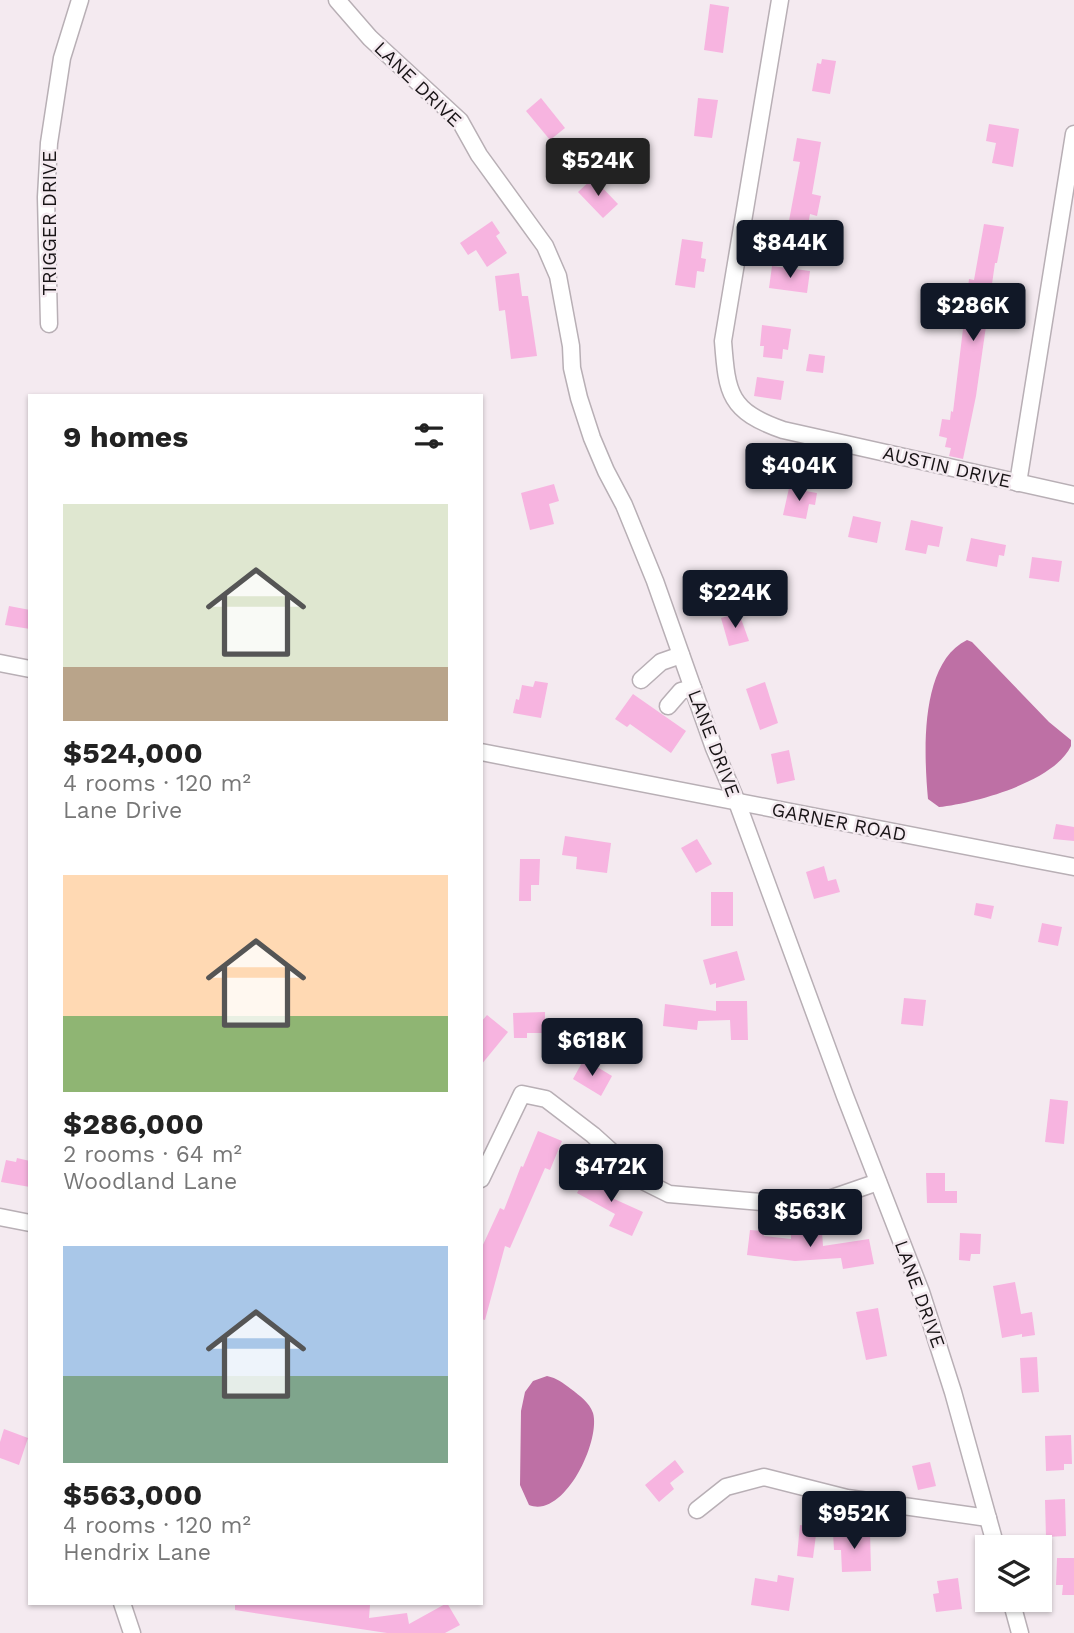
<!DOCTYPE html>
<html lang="en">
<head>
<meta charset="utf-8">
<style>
	:root { --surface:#fff; --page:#f6f6f6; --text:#222; --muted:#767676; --accent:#111827 }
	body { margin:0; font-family:"Work Sans",sans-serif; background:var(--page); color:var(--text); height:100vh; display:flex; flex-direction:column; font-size:26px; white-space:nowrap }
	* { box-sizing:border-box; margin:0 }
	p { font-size:23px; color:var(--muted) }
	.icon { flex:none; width:38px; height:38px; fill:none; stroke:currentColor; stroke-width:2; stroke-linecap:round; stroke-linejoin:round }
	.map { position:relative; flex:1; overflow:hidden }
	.drawer { position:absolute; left:28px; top:394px; width:455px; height:1211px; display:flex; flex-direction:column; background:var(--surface); border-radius:0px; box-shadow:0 2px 5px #0004 }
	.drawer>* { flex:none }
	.buttons { position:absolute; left:975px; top:1535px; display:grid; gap:14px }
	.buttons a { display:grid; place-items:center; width:77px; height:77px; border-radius:0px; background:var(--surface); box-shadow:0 2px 5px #0004; font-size:35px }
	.price { position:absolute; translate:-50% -60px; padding:0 16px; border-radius:7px; background:var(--accent); color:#fff; font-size:23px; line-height:46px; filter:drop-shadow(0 2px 4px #0008) }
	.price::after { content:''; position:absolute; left:50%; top:42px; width:21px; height:16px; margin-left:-10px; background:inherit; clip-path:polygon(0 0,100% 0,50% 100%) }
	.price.current { background:#222; color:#fff }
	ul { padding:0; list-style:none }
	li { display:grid; align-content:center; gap:14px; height:371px; padding:0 35px }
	li span { display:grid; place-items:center; height:217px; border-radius:0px; color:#555 }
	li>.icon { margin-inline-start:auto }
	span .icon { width:126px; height:126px; fill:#fffc; stroke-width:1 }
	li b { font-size:30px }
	h2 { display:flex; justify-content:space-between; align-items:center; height:84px; padding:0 35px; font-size:30px }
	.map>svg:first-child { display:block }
	.water { fill:#be70a5 }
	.building { fill:#f7b4e0 }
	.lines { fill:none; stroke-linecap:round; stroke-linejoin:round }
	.minor-casing { stroke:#b8afb5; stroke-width:19 }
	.minor { stroke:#fff; stroke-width:16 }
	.labels { text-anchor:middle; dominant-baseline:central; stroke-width:5; stroke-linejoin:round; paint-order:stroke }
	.street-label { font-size:19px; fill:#181416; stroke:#f4eaf0 }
</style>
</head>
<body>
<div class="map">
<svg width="1074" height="1633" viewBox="0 0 1074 1633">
	<rect width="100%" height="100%" fill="#f4eaf0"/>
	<g class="water">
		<path d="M967,640l5,2 77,80 22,18v6c-17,36 -96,57 -132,61l-11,-8c-4,-44 -9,-136 39,-159z"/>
		<path d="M547,1376c10,2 16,7 24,13 9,7 18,13 22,24 8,28 -29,106 -64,92l-9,-20 1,-74 4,-19 8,-11z"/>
	</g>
	<g class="building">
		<polygon points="710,4 729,7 723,53 704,50"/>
		<polygon points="822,59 836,61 830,94 812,91 817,63 821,64"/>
		<polygon points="541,98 565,128 550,140 526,111"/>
		<polygon points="698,98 718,100 712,138 694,136"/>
		<polygon points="989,124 1019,129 1013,167 992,163 996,143 986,141"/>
		<polygon points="797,138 821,142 812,194 821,196 817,216 810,214 807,230 788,226 800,162 793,161"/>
		<polygon points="593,178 618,204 603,218 578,192"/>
		<polygon points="492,221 500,233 496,236 507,253 487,267 476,250 468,255 460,243"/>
		<polygon points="984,224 1004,227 997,263 995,263 976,396 963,459 949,456 951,448 945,447 947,438 939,436 942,419 950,420 951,411 953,412 969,279 974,280"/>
		<polygon points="682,239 703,242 701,258 706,259 704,272 697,271 695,288 675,285"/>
		<polygon points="772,266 810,271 807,293 769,288"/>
		<polygon points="519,273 522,296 528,296 537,356 511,359 505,310 499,311 495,276"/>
		<polygon points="762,325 791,329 788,350 783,349 782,359 763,357 764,346 760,346"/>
		<polygon points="809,354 825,356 823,373 806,371"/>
		<polygon points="757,377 784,381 781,400 754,396"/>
		<polygon points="554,484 559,501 549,504 554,524 530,530 521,493"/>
		<polygon points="789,488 817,493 815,505 809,504 806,519 783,515"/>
		<polygon points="853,516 881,522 877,543 848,537"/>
		<polygon points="911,520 943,527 939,547 928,545 926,554 905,550"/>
		<polygon points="971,538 1006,545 1004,556 999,555 997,567 966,561"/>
		<polygon points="1032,557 1062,561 1059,582 1029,578"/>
		<polygon points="9,606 30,610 30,629 5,625"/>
		<polygon points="739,613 749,641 729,646 721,618"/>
		<polygon points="535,681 548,683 541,718 513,713 516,699 519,700 522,685 533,687"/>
		<polygon points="765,682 778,723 760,730 746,689"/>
		<polygon points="633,694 686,731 671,753 630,724 627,727 615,719"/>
		<polygon points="789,750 795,780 777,784 771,754"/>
		<polygon points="1056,824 1074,827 1074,841 1053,839"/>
		<polygon points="565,836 611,843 607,873 576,869 577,857 562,855"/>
		<polygon points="697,839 712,864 696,873 681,848"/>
		<polygon points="520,859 540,859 539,885 531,885 531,901 519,901"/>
		<polygon points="824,866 828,881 836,879 840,892 814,899 806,872"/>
		<rect x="711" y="892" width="22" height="34"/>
		<polygon points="976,903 994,906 991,919 974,915"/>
		<polygon points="1042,923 1062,927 1058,946 1038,942"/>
		<polygon points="737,951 745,980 716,988 716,983 710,985 703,960"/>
		<polygon points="904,998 926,1000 923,1026 901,1024"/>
		<polygon points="716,1001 747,1001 748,1040 731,1040 730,1020 698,1021 697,1030 663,1026 665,1004 716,1011"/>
		<polygon points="545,1012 545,1021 580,1032 572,1060 547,1052 553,1033 527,1033 527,1038 514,1038 513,1013"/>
		<polygon points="487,1015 508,1032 481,1065 481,1022"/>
		<polygon points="584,1059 612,1076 601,1096 573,1079"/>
		<polygon points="1050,1099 1068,1101 1064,1144 1045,1142"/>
		<polygon points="538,1131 562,1141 550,1170 545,1168 510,1248 505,1246 485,1320 481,1319 481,1249 500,1208 504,1210 521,1166 523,1167"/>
		<polygon points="17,1158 30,1161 30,1187 1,1182 6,1160 16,1162"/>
		<polygon points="588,1173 617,1189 612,1198 643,1212 632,1236 609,1226 615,1214 577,1193"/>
		<polygon points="926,1173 945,1173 945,1191 957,1191 957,1203 927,1203"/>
		<polygon points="750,1230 764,1231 764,1236 791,1239 791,1234 822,1232 823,1246 869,1239 874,1264 843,1269 841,1258 795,1261 747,1255"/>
		<polygon points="960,1233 981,1234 980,1254 971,1254 970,1261 959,1260"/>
		<polygon points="1015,1282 1021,1314 1032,1312 1035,1335 1022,1337 1022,1334 1002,1338 993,1286"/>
		<polygon points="878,1308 887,1356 866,1360 856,1312"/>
		<polygon points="1037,1357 1039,1392 1022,1393 1020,1358"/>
		<polygon points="4,1429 28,1438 19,1465 0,1458 0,1442"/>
		<polygon points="1071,1435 1072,1464 1064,1464 1064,1470 1046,1471 1045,1436"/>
		<polygon points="675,1460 684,1472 670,1483 674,1489 659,1502 645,1485"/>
		<polygon points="930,1462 936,1486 918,1490 912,1466"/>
		<polygon points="1065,1499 1066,1536 1046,1537 1045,1500"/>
		<polygon points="800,1525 817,1527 813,1558 797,1556"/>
		<polygon points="870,1532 871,1571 842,1572 841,1550 834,1550 833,1533"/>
		<polygon points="1057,1558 1074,1558 1074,1595 1062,1595 1063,1585 1056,1585"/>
		<polygon points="778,1575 794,1578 789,1611 751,1605 755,1578 777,1582"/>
		<polygon points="958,1578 962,1609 936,1612 933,1594 939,1593 937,1581"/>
		<polygon points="235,1603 360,1603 370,1605 369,1618 407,1613 409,1624 447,1603 460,1625 445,1633 387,1633 235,1610"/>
	</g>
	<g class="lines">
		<g class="minor-casing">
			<g id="minor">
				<polyline points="337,0 370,38 460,121 479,155 545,246 558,276 571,346 572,368 579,398 592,438 606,471 624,505 655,581 714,748 737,802 845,1096 921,1292 953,1392 996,1547"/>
				<path d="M780,0l-57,341c4,53 6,70 60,89l291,65"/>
				<polyline points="49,324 46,197 49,143 62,58 80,0"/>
				<polyline points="1018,483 1074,134"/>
				<polyline points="0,663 30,669"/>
				<polyline points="641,680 661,662 681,655"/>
				<polyline points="668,706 681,691 693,688"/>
				<polyline points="481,752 1074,867"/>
				<polyline points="481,1179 522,1094 546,1099 593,1135 645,1182 669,1194 797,1205 820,1202 878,1182"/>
				<polyline points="0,1217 30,1223"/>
				<polyline points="697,1510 726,1487 764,1477 847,1498 988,1518"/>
				<polyline points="1011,1600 1020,1633"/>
				<polyline points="122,1603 132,1633"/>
			</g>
		</g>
		<use href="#minor" class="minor"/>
	</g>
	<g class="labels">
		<g class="street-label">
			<text transform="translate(418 84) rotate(44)">LANE DRIVE</text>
			<text transform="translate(49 223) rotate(-90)">TRIGGER DRIVE</text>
			<text transform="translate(947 467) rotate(13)">AUSTIN DRIVE</text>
			<text transform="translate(714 743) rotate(69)">LANE DRIVE</text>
			<text transform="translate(839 822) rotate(11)">GARNER ROAD</text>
			<text transform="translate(920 1294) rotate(70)">LANE DRIVE</text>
		</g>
	</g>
</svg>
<div class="buttons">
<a><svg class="icon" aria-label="layers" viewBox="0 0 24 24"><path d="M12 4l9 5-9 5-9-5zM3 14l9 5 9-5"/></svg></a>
</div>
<b class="price current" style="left:598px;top:198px">$524K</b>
<b class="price" style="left:790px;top:280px">$844K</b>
<b class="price" style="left:973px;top:343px">$286K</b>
<b class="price" style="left:799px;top:503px">$404K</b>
<b class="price" style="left:735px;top:630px">$224K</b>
<b class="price" style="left:592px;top:1078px">$618K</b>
<b class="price" style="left:611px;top:1204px">$472K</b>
<b class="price" style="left:810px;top:1249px">$563K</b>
<b class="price" style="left:854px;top:1551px">$952K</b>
<section class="drawer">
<h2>9 homes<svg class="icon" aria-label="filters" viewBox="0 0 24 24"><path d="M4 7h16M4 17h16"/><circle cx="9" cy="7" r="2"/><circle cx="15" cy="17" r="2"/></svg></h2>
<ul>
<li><span style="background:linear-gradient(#dfe7d0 75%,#b9a48a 0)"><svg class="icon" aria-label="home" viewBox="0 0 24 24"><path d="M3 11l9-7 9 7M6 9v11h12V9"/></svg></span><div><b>$524,000</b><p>4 rooms · 120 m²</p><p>Lane Drive</p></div></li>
<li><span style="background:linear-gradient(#ffd9b3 65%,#8fb573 0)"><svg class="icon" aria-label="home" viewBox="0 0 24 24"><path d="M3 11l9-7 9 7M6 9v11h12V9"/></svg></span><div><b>$286,000</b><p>2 rooms · 64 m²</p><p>Woodland Lane</p></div></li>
<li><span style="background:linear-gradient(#a9c7e8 60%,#7fa58c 0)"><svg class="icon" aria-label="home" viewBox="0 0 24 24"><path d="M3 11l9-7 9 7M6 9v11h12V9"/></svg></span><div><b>$563,000</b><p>4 rooms · 120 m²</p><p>Hendrix Lane</p></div></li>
</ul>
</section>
</div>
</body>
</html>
